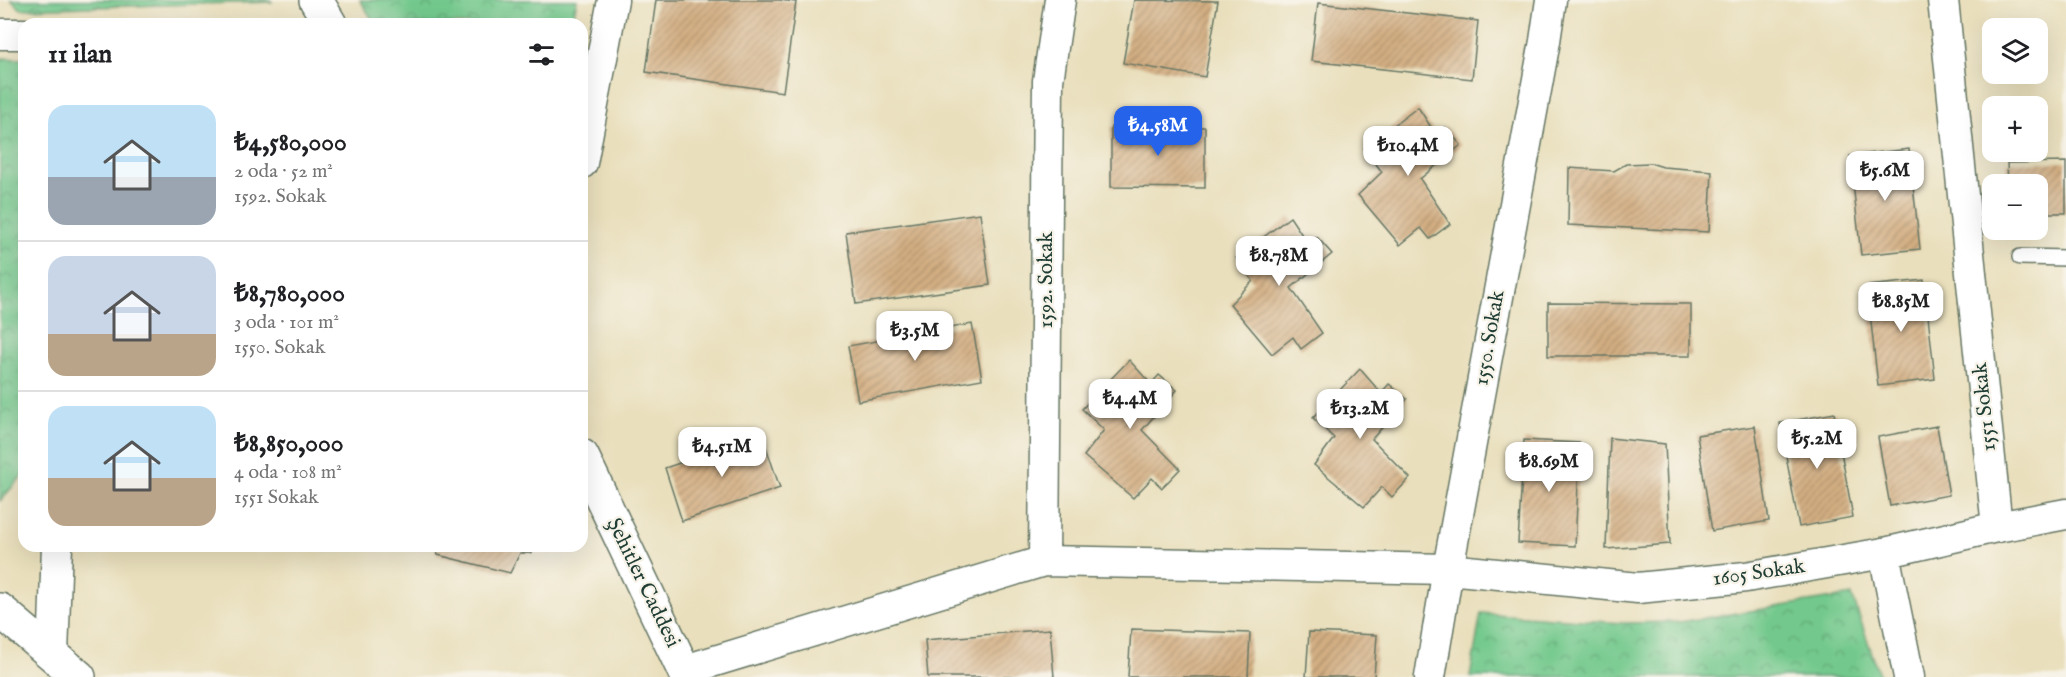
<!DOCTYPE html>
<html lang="tr">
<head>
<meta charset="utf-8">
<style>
	:root { --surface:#fff; --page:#f2f2f2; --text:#202124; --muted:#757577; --line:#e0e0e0; --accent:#2563eb }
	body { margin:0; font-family:"IM FELL English",serif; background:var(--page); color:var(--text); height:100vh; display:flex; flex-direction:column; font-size:22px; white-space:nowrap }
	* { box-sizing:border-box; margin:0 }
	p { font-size:20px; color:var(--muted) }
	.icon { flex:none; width:33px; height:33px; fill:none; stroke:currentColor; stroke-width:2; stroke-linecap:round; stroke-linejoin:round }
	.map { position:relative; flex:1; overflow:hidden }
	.drawer { position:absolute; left:18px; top:18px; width:570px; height:534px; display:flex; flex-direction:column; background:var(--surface); border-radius:18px; box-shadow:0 6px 24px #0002 }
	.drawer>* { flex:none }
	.controls { position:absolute; left:1982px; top:18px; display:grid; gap:12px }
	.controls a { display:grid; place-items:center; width:66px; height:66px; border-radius:12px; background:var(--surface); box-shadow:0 6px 24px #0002; font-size:30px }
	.price { position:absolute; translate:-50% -51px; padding:0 14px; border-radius:12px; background:#fff; color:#222; font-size:20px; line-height:39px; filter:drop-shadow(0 2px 3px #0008) }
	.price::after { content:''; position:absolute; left:50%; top:36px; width:18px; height:14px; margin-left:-9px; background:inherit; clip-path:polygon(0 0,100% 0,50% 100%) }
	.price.selected { background:var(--accent); color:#fff }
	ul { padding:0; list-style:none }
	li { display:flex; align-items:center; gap:18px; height:150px; padding:0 30px }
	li+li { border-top:2px solid var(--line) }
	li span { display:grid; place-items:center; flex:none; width:168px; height:120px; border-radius:18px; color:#555 }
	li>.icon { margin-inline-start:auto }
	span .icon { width:72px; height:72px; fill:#fffc; stroke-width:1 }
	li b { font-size:26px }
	h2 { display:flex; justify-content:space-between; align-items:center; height:72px; padding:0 30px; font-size:26px }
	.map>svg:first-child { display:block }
	.park { fill:url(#park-crowns); stroke:#498360; stroke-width:1.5 }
	.building { fill:url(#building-hatch) }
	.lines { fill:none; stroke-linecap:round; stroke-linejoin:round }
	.service-casing { stroke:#667664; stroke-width:18 }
	.minor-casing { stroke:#667664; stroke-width:33 }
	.tertiary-casing { stroke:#667664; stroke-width:36 }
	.primary-casing { stroke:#667664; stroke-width:36 }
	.service { stroke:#fff; stroke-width:15 }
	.minor { stroke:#fff; stroke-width:30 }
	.tertiary { stroke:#fff; stroke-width:33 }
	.primary { stroke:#fff; stroke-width:33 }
	.labels { text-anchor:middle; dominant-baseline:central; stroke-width:4.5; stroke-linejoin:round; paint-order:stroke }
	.street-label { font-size:21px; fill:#1f3d34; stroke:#f7f3e8 }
</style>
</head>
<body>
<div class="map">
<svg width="2066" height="677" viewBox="0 0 2066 677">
	<defs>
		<pattern id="park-crowns" width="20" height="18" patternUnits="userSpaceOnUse" patternTransform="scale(1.5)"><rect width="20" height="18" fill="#73c98d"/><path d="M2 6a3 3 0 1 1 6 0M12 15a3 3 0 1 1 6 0" fill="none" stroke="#5ea474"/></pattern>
		<pattern id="building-hatch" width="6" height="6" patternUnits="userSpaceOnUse" patternTransform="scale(1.5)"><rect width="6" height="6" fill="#d3ae82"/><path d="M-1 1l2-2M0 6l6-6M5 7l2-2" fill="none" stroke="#ab8f6b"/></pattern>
	</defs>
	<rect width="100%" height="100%" fill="#f7f3e8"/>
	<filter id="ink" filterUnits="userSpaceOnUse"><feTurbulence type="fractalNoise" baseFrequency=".0167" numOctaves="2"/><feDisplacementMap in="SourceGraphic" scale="12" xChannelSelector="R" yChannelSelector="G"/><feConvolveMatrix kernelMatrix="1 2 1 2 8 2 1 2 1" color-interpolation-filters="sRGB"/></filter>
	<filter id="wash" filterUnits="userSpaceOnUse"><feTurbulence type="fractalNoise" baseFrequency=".008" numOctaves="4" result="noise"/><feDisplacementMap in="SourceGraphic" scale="24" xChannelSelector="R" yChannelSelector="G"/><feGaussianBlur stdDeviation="1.35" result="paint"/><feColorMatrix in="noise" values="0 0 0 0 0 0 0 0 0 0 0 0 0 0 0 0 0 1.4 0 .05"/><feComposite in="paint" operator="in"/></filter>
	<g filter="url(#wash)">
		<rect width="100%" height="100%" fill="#e9dfbc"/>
		<g class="park">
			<polygon points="11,0 270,0 272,2 21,9"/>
			<polygon points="360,0 577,0 572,24 375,24"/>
			<polygon points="0,58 24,59 24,474 0,501"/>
			<polygon points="1852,595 1880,677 1470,677 1481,613 1622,623 1680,622"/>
		</g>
		<g id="blocks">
			<g class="building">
				<polygon points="656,0 779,0 796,2 783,92 646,72"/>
				<polygon points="1134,0 1218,1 1205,77 1123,63"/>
				<polygon points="1318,3 1478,21 1472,79 1311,61"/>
				<polygon points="1418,107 1436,135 1445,127 1461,145 1420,179 1450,224 1430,239 1421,228 1400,245 1358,195 1382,172 1364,148"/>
				<polygon points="1111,127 1205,127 1205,188 1111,187"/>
				<polygon points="1909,149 1920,249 1861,255 1850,156"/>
				<polygon points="2066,162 2066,213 2037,213 2037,184 2008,184 2007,163"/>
				<polygon points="1650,163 1663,167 1712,171 1709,232 1568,225 1569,168 1614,171 1626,164"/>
				<polygon points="980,213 990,285 856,304 846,232"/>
				<polygon points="1290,217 1308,244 1317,237 1332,254 1291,288 1322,333 1301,349 1293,337 1272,354 1230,304 1253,281 1236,258"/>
				<polygon points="1924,280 1935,379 1878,386 1867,286"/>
				<polygon points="1548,303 1691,304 1691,356 1548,356"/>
				<polygon points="972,324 982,379 858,401 848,346"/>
				<polygon points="1129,360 1151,384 1159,375 1177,390 1142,430 1180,469 1162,488 1152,478 1133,498 1084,456 1104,430 1082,409"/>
				<polygon points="1360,369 1381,393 1389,384 1407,399 1372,439 1410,478 1392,497 1382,487 1364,507 1314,465 1334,438 1313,418"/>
				<polygon points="1834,413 1853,517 1799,527 1780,423"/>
				<polygon points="1755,426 1769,521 1712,531 1697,435"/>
				<polygon points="1937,426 1949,495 1890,506 1878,437"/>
				<polygon points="762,435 780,488 682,521 665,468"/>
				<polygon points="1610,438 1665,444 1670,544 1606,549"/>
				<polygon points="1524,440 1580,443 1575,546 1518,543"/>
				<polygon points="434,546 533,546 532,553 520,553 510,573 438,555"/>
				<polygon points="1050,629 1054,677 928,677 925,640"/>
				<polygon points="1131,629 1250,633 1248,677 1128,677"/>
				<polygon points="1309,632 1377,635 1374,677 1306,677"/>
			</g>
		</g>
	</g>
	<g filter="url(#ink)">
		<use href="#blocks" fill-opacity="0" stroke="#667664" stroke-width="1.5"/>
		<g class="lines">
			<g class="service-casing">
				<polyline id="service" points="2020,257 2066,258"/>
			</g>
			<g class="minor-casing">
				<g id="minor">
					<polyline points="1943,0 1997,527"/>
					<polyline points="0,34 24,34"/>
					<polyline points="582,163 613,0"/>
					<polyline points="1884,553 1909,677"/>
					<polyline points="1044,561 1048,81 1060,0"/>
					<polyline points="53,654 57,546"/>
					<polyline points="685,670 1044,561 1448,569 1638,588 1746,577 1884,553 1997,527 2066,514"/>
					<polyline points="1430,677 1448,569 1545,41 1551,0"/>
				</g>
			</g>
			<g class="tertiary-casing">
				<g id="tertiary">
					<polyline points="316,0 330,24"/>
					<polyline points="582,456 687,677"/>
				</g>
			</g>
			<g class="primary-casing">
				<polyline id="primary" points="0,610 79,677"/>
			</g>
			<use href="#service" class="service"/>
			<use href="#minor" class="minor"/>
			<use href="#tertiary" class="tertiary"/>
			<use href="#primary" class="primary"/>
		</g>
	</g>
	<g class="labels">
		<g class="street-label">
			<text transform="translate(1046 280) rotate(-90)">1592. Sokak</text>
			<text transform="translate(1490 338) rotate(-80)">1550. Sokak</text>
			<text transform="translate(1985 407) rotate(-96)">1551 Sokak</text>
			<text transform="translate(1759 573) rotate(-8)">1605 Sokak</text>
			<text transform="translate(643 583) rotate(64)">Şehitler Caddesi</text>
		</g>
	</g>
</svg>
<div class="controls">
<a><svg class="icon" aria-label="layers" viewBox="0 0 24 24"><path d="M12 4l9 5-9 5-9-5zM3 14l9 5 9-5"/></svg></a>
<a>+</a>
<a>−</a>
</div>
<b class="price selected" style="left:1158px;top:157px">₺4.58M</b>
<b class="price" style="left:1408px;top:177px">₺10.4M</b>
<b class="price" style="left:1885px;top:202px">₺5.6M</b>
<b class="price" style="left:1279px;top:287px">₺8.78M</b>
<b class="price" style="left:1901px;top:333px">₺8.85M</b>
<b class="price" style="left:915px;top:362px">₺3.5M</b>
<b class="price" style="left:1130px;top:430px">₺4.4M</b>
<b class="price" style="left:1360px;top:440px">₺13.2M</b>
<b class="price" style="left:1817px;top:470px">₺5.2M</b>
<b class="price" style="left:722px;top:478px">₺4.51M</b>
<b class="price" style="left:1549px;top:493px">₺8.69M</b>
<section class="drawer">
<h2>11 ilan<svg class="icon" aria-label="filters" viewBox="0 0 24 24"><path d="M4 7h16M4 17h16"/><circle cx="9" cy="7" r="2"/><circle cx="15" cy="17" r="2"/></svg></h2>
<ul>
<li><span style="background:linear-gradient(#bfe0f5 60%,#9aa5b1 0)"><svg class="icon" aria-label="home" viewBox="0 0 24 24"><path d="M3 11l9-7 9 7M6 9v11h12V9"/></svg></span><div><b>₺4,580,000</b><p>2 oda · 52 m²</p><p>1592. Sokak</p></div></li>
<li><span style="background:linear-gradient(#c9d6e8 65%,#b9a48a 0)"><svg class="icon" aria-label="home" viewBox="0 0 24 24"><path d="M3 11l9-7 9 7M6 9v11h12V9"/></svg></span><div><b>₺8,780,000</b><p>3 oda · 101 m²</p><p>1550. Sokak</p></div></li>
<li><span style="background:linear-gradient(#bfe0f5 60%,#b9a48a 0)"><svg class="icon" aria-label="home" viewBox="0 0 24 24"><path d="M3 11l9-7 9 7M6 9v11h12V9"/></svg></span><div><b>₺8,850,000</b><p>4 oda · 108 m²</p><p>1551 Sokak</p></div></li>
</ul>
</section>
</div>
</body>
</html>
